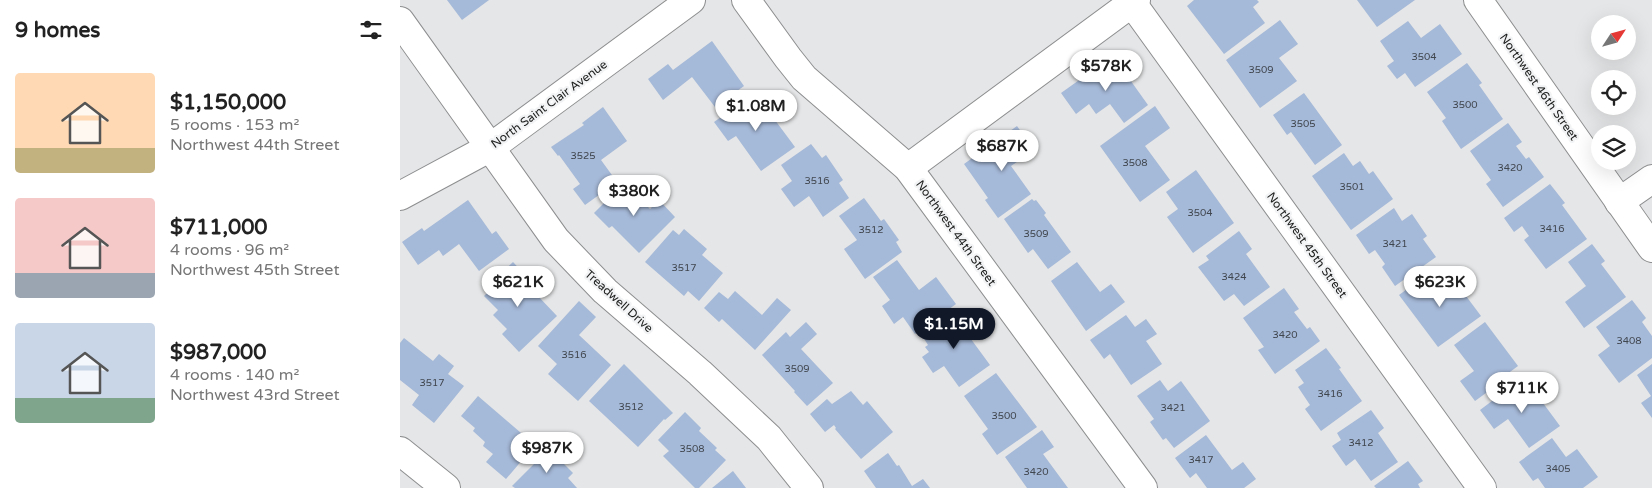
<!DOCTYPE html>
<html lang="en">
<head>
<meta charset="utf-8">
<style>
	:root { --surface:#fff; --page:#f2f2f2; --text:#222; --muted:#767676; --accent:#111827 }
	body { margin:0; font-family:"Varela Round",sans-serif; background:var(--page); color:var(--text); height:100vh; display:flex; flex-direction:column; font-size:19px; white-space:nowrap }
	* { box-sizing:border-box; margin:0 }
	p { font-size:16px; color:var(--muted) }
	.icon { flex:none; width:28px; height:28px; fill:none; stroke:currentColor; stroke-width:2; stroke-linecap:round; stroke-linejoin:round }
	.map { position:relative; flex:1; overflow:hidden }
	.details { display:flex; flex-direction:column; background:var(--surface); width:400px }
	.details>* { flex:none }
	.needle { width:32px; rotate:54deg }
	.buttons { position:absolute; left:1191px; top:15px; display:grid; gap:10px }
	.buttons a { display:grid; place-items:center; width:45px; height:45px; border-radius:50%; background:var(--surface); box-shadow:0 5px 20px #0002; font-size:25px }
	.price { position:absolute; translate:-50% -42px; padding:0 11px; border-radius:18px; background:#fff; color:#222; font-size:16px; line-height:32px; filter:drop-shadow(0 1px 2px #0008) }
	.price::after { content:''; position:absolute; left:50%; top:30px; width:15px; height:11px; margin-left:-8px; background:inherit; clip-path:polygon(0 0,100% 0,50% 100%) }
	.price.current { background:var(--accent); color:#fff }
	ul { padding:0; list-style:none }
	li { display:flex; align-items:center; gap:15px; height:125px; padding:0 15px }
	li span { display:grid; place-items:center; flex:none; width:140px; height:100px; border-radius:5px; color:#555 }
	li>.icon { margin-inline-start:auto }
	span .icon { width:60px; height:60px; fill:#fffc; stroke-width:1 }
	li b { font-size:21px }
	h2 { display:flex; justify-content:space-between; align-items:center; height:60px; padding:0 15px; font-size:21px }
	main { display:flex; flex:1; min-height:0 }
	.map>svg:first-child { display:block }
	.building { fill:#a5b9d8 }
	.lines { fill:none; stroke-linecap:round; stroke-linejoin:round }
	.minor-casing { stroke:#8d8e8f; stroke-width:30 }
	.minor { stroke:#fff; stroke-width:28 }
	.labels { text-anchor:middle; dominant-baseline:central; stroke-width:4.5; stroke-linejoin:round; paint-order:stroke }
	.number-label { font-size:10px; fill:#41474f }
	.street-label { font-size:12px; fill:#202121; stroke:#f2f3f4 }
</style>
</head>
<body>
<main>
<section class="details">
<h2>9 homes<svg class="icon" aria-label="filters" viewBox="0 0 24 24"><path d="M4 7h16M4 17h16"/><circle cx="9" cy="7" r="2"/><circle cx="15" cy="17" r="2"/></svg></h2>
<ul>
<li><span style="background:linear-gradient(#ffd9b3 75%,#c2b280 0)"><svg class="icon" aria-label="home" viewBox="0 0 24 24"><path d="M3 11l9-7 9 7M6 9v11h12V9"/></svg></span><div><b>$1,150,000</b><p>5 rooms · 153 m²</p><p>Northwest 44th Street</p></div></li>
<li><span style="background:linear-gradient(#f6c9c9 75%,#9aa5b1 0)"><svg class="icon" aria-label="home" viewBox="0 0 24 24"><path d="M3 11l9-7 9 7M6 9v11h12V9"/></svg></span><div><b>$711,000</b><p>4 rooms · 96 m²</p><p>Northwest 45th Street</p></div></li>
<li><span style="background:linear-gradient(#c9d6e8 75%,#7fa58c 0)"><svg class="icon" aria-label="home" viewBox="0 0 24 24"><path d="M3 11l9-7 9 7M6 9v11h12V9"/></svg></span><div><b>$987,000</b><p>4 rooms · 140 m²</p><p>Northwest 43rd Street</p></div></li>
</ul>
</section>
<div class="map">
<svg width="1252" height="488" viewBox="0 0 1252 488">
	<rect width="100%" height="100%" fill="#e5e6e7"/>
	<g class="building">
		<polygon points="47,0 89,0 62,20"/>
		<polygon points="794,0 857,0 859,2 853,7 865,23 824,54 787,6"/>
		<polygon points="957,0 1015,0 977,27"/>
		<polygon points="880,20 898,44 879,58 897,81 860,108 826,60"/>
		<polygon points="1008,21 1021,38 1040,24 1062,54 1015,87 1005,73 997,79 987,66 994,61 980,41"/>
		<polygon points="312,41 344,86 315,107 292,77 263,100 248,79 268,64 273,70"/>
		<polygon points="713,56 748,105 724,123 710,104 696,114 689,104 676,114 661,93"/>
		<polygon points="1067,63 1082,83 1079,85 1103,119 1061,149 1042,121 1046,118 1027,92"/>
		<polygon points="355,93 395,147 361,171 336,136 328,141 314,122"/>
		<polygon points="904,93 942,145 915,165 891,132 887,135 873,115"/>
		<polygon points="755,106 770,128 745,146 770,180 740,202 700,146"/>
		<polygon points="203,107 227,141 201,160 217,182 185,205 173,189 180,184 159,155 158,156 151,147 184,125 182,123"/>
		<polygon points="1108,123 1122,142 1116,146 1126,159 1129,157 1144,177 1103,207 1086,184 1091,180 1070,151"/>
		<polygon points="617,126 634,150 611,166 631,194 598,218 585,200 588,198 564,164"/>
		<polygon points="411,144 422,158 426,155 443,180 439,183 449,198 423,217 409,196 394,207 381,189 392,181 381,165"/>
		<polygon points="944,153 953,166 960,161 969,174 973,171 993,199 951,230 912,176"/>
		<polygon points="796,170 834,223 793,253 767,217 778,209 766,192"/>
		<polygon points="224,183 250,209 259,200 275,217 239,253 212,226 209,228 194,213"/>
		<polygon points="1150,184 1165,203 1162,205 1187,239 1146,269 1124,240 1129,236 1122,226 1114,232 1104,218"/>
		<polygon points="464,198 481,221 484,219 499,240 496,242 502,252 465,279 444,249 457,240 439,216"/>
		<polygon points="632,199 634,201 636,200 646,213 644,215 671,252 648,269 633,249 628,253 604,219"/>
		<polygon points="68,200 92,234 96,231 109,249 79,271 59,244 43,256 39,250 18,265 2,242 22,228 24,231"/>
		<polygon points="994,208 1002,221 1012,214 1027,236 1023,239 1036,257 995,286 982,267 985,264 975,250 969,254 956,235"/>
		<polygon points="284,229 307,249 302,255 323,273 299,301 288,291 284,296 245,262 273,230 279,235"/>
		<polygon points="839,231 852,249 846,254 870,287 844,306 834,294 824,301 798,267 809,260 806,256"/>
		<polygon points="1192,244 1205,261 1201,264 1226,297 1184,328 1165,302 1186,286 1168,262"/>
		<polygon points="497,260 519,290 536,277 556,304 515,334 503,317 494,324 482,306 490,300 473,277"/>
		<polygon points="113,262 129,279 121,286 133,298 137,295 157,316 119,352 102,334 107,329 93,315 98,310 84,296 97,283 94,280"/>
		<polygon points="677,262 700,292 711,284 725,302 686,331 651,281"/>
		<polygon points="1030,272 1039,283 1045,278 1055,292 1060,288 1081,316 1038,347 999,295"/>
		<polygon points="884,288 899,309 894,312 907,329 910,327 920,341 875,374 858,350 864,347 843,318"/>
		<polygon points="335,291 362,315 377,298 391,310 355,350 322,319 319,322 304,308 319,292 328,299"/>
		<polygon points="1232,300 1246,318 1242,322 1252,336 1252,358 1219,383 1198,355 1210,346 1196,327"/>
		<polygon points="179,301 196,317 179,335 211,365 178,401 148,374 157,364 138,346"/>
		<polygon points="559,311 574,330 568,335 590,365 559,387 544,366 533,373 522,357 529,352 525,347 528,345 523,337"/>
		<polygon points="726,315 735,327 746,319 757,334 746,341 762,364 731,385 710,354 704,359 690,340"/>
		<polygon points="406,322 417,334 401,349 433,383 407,406 394,392 395,391 362,355 386,332 390,337"/>
		<polygon points="1085,322 1118,366 1095,383 1097,385 1075,401 1060,381 1074,371 1054,345"/>
		<polygon points="4,338 33,361 39,354 54,366 48,374 64,386 34,423 12,405 19,395 0,380 0,343"/>
		<polygon points="926,348 941,368 939,369 962,401 921,431 905,409 910,405 898,387 904,383 895,370"/>
		<polygon points="224,364 273,413 265,420 264,419 238,447 189,401"/>
		<polygon points="1252,364 1252,418 1241,403 1251,396 1237,375"/>
		<polygon points="596,373 637,427 597,455 582,434 588,429 564,396"/>
		<polygon points="760,380 768,391 781,381 810,421 774,448 766,438 763,440 750,422 754,419 737,396"/>
		<polygon points="1126,380 1160,426 1129,448 1108,419 1094,429 1080,410 1104,392 1106,395"/>
		<polygon points="451,391 463,405 467,401 493,432 461,459 435,429 436,428 434,425 425,432 410,414 427,399 432,404"/>
		<polygon points="78,396 135,445 106,479 86,462 93,454 83,446 85,442 73,431 75,428 61,416"/>
		<polygon points="971,410 984,428 978,433 998,462 971,481 955,459 946,466 932,446 941,440 937,433"/>
		<polygon points="285,412 301,428 299,431 317,448 315,450 326,460 299,488 295,488 263,456 269,451 258,440"/>
		<polygon points="642,430 654,447 643,454 668,488 627,488 605,457"/>
		<polygon points="806,435 832,470 843,462 856,479 844,488 807,488 796,473 790,478 775,458"/>
		<polygon points="1152,438 1166,457 1177,449 1198,477 1183,488 1145,488 1138,478 1133,481 1119,462"/>
		<polygon points="149,449 173,473 168,478 177,488 115,488 112,486"/>
		<polygon points="488,453 497,466 499,465 512,486 523,479 530,488 476,488 464,471"/>
		<polygon points="1008,461 1023,481 1018,484 1020,488 976,488 974,486"/>
		<polygon points="333,471 346,488 312,488"/>
	</g>
	<g class="lines">
		<g class="minor-casing">
			<g id="minor">
				<polyline points="346,0 388,58 404,78 508,168 743,488"/>
				<polyline points="1078,0 1252,248"/>
				<polyline points="732,3 1082,488"/>
				<polyline points="0,21 156,240 205,291 300,373 369,438 409,488"/>
				<polyline points="508,168 736,0"/>
				<polyline points="0,196 91,147 291,0"/>
				<polyline points="1219,202 1252,179"/>
				<polyline points="0,451 46,488"/>
			</g>
		</g>
		<use href="#minor" class="minor"/>
	</g>
	<g class="labels">
		<g class="number-label">
			<text x="1024" y="57">3504</text>
			<text x="861" y="70">3509</text>
			<text x="1065" y="105">3500</text>
			<text x="903" y="124">3505</text>
			<text x="183" y="156">3525</text>
			<text x="735" y="163">3508</text>
			<text x="1110" y="168">3420</text>
			<text x="417" y="181">3516</text>
			<text x="952" y="187">3501</text>
			<text x="800" y="213">3504</text>
			<text x="1152" y="229">3416</text>
			<text x="471" y="230">3512</text>
			<text x="636" y="234">3509</text>
			<text x="995" y="244">3421</text>
			<text x="284" y="268">3517</text>
			<text x="834" y="277">3424</text>
			<text x="885" y="335">3420</text>
			<text x="1229" y="341">3408</text>
			<text x="174" y="355">3516</text>
			<text x="397" y="369">3509</text>
			<text x="32" y="383">3517</text>
			<text x="930" y="394">3416</text>
			<text x="231" y="407">3512</text>
			<text x="773" y="408">3421</text>
			<text x="604" y="416">3500</text>
			<text x="961" y="443">3412</text>
			<text x="292" y="449">3508</text>
			<text x="801" y="460">3417</text>
			<text x="1158" y="469">3405</text>
			<text x="636" y="472">3420</text>
		</g>
		<g class="street-label">
			<text transform="translate(1139 87) rotate(55)">Northwest 46th Street</text>
			<text transform="translate(149 104) rotate(-36)">North Saint Clair Avenue</text>
			<text transform="translate(556 233) rotate(54)">Northwest 44th Street</text>
			<text transform="translate(907 245) rotate(54)">Northwest 45th Street</text>
			<text transform="translate(219 301) rotate(42)">Treadwell Drive</text>
		</g>
	</g>
</svg>
<div class="buttons">
<a><svg class="needle" viewBox="-14 -14 28 28"><path d="M0-13l5 13h-10z" fill="#e53935"/><path d="M0 13l5-13h-10z" fill="#767676"/></svg></a>
<a><svg class="icon" aria-label="locate" viewBox="0 0 24 24"><circle cx="12" cy="12" r="6"/><path d="M12 2v4M12 18v4M2 12h4M18 12h4"/></svg></a>
<a><svg class="icon" aria-label="layers" viewBox="0 0 24 24"><path d="M12 4l9 5-9 5-9-5zM3 14l9 5 9-5"/></svg></a>
</div>
<b class="price" style="left:706px;top:92px">$578K</b>
<b class="price" style="left:356px;top:132px">$1.08M</b>
<b class="price" style="left:602px;top:172px">$687K</b>
<b class="price" style="left:234px;top:217px">$380K</b>
<b class="price" style="left:118px;top:308px">$621K</b>
<b class="price" style="left:1040px;top:308px">$623K</b>
<b class="price current" style="left:554px;top:350px">$1.15M</b>
<b class="price" style="left:1122px;top:414px">$711K</b>
<b class="price" style="left:147px;top:474px">$987K</b>
</div>
</main>
</body>
</html>
